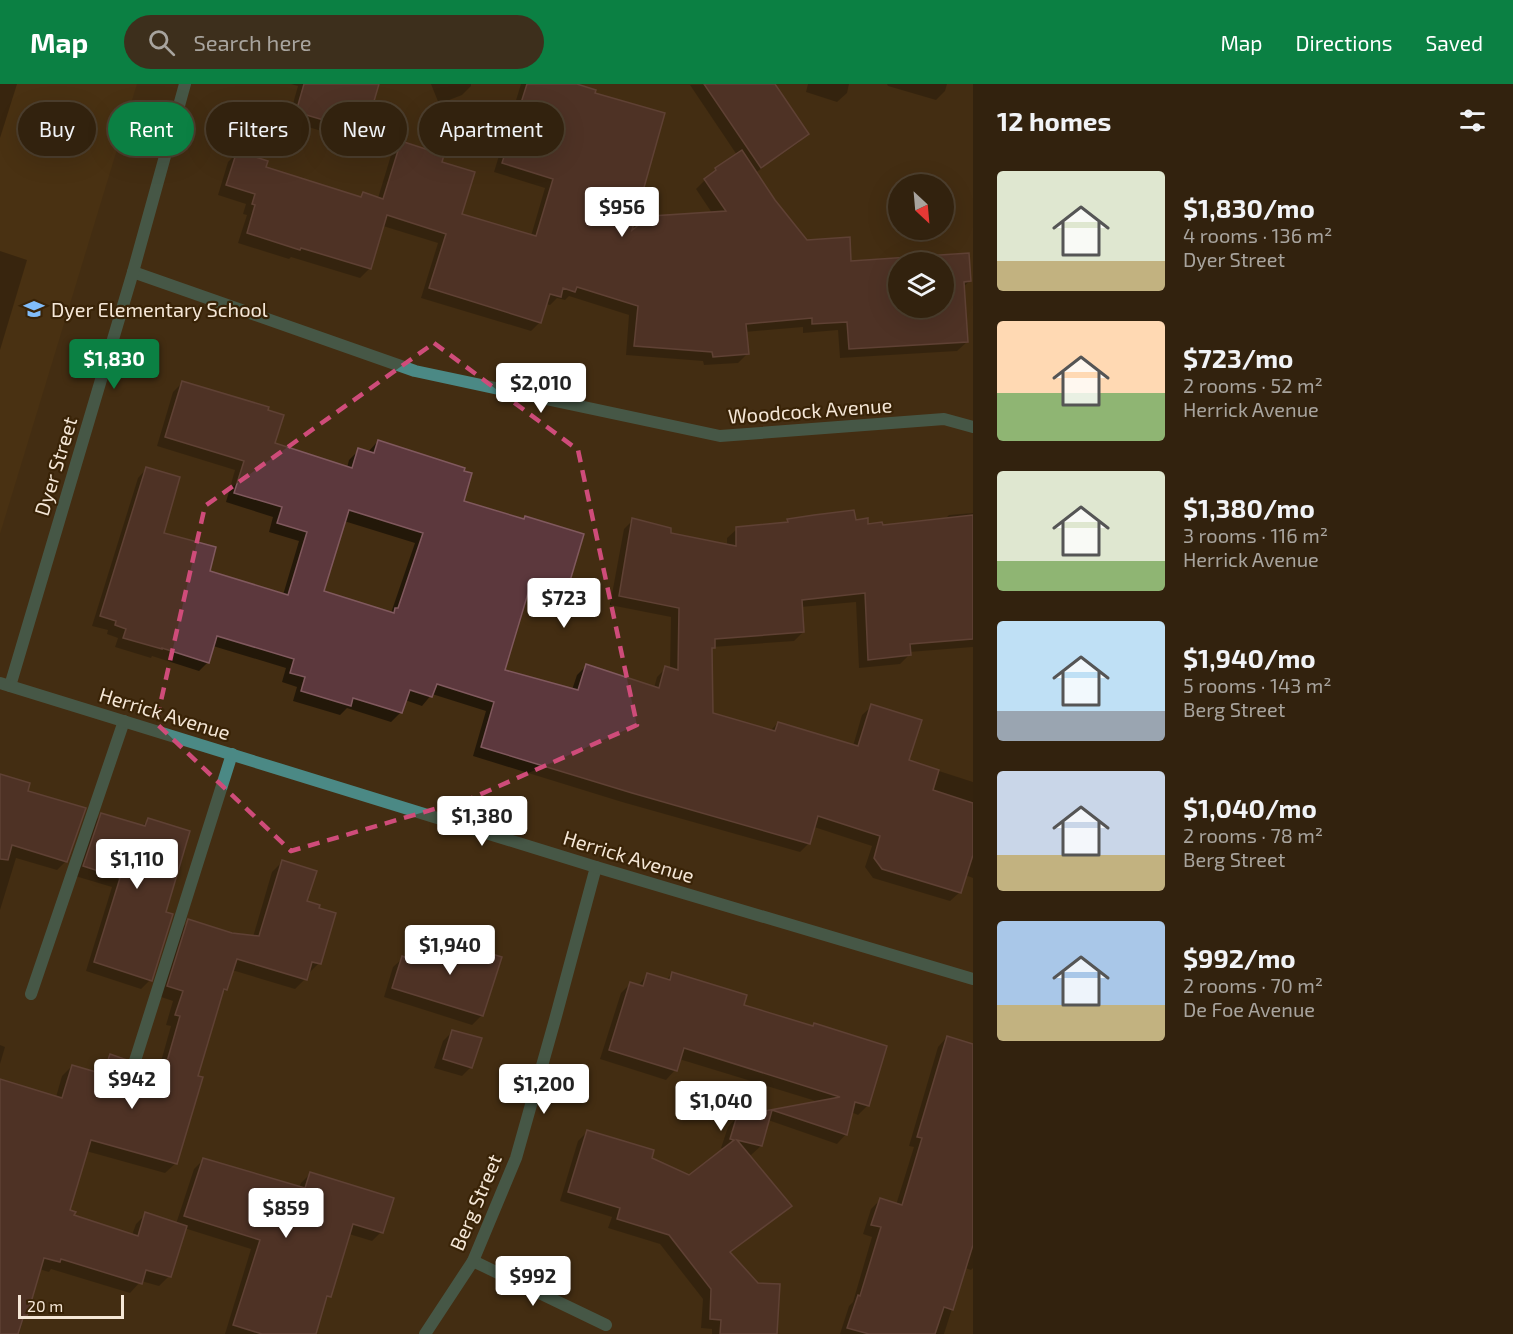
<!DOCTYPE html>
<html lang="en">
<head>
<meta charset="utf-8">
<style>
	:root { --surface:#32220e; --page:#3d2f1c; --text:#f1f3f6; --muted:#a8a49e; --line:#4d3f2e; --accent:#0b8043 }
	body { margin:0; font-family:"Exo 2",sans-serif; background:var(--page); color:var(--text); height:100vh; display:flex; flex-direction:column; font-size:22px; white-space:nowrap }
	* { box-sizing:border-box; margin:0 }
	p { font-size:20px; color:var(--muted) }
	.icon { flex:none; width:33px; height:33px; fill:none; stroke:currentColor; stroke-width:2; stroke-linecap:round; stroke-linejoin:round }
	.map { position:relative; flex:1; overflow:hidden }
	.side { display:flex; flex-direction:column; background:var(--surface); width:540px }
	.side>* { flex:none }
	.banner { position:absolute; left:18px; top:18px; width:570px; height:54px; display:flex; gap:12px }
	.needle { width:39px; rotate:154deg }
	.controls { position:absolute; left:888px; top:90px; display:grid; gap:12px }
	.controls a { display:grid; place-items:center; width:66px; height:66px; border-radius:50%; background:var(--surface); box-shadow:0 6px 24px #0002,0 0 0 2px var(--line); font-size:30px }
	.scale { position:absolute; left:18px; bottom:15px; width:106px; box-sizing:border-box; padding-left:6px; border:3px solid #f5e7d7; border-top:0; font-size:16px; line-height:21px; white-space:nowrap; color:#f5e7d7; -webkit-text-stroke:4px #392307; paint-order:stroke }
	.price { position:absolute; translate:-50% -51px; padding:0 14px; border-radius:6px; background:#fff; color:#222; font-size:20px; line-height:39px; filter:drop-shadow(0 2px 3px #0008) }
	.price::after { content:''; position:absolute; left:50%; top:36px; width:18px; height:14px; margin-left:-9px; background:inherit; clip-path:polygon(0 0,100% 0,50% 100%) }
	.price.active { background:var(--accent); color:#fff }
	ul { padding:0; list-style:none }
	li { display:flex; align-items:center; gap:18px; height:150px; padding:0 24px }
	li span { display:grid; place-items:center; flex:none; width:168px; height:120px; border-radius:6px; color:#555 }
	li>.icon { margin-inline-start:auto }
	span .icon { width:72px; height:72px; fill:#fffc; stroke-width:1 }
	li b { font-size:26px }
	h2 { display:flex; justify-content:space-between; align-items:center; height:72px; padding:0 24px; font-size:26px }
	.pill { padding:0 21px; border-radius:27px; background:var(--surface); box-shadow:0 6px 24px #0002,0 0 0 2px var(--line); font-size:21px; line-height:54px }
	.pill.active { background:var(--accent); color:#fff }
	header { display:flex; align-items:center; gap:36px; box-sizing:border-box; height:84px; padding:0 30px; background:var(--accent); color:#fff }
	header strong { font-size:28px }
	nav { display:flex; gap:33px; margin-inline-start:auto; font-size:21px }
	.search { width:420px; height:54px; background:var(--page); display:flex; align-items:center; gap:15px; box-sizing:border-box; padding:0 21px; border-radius:33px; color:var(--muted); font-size:22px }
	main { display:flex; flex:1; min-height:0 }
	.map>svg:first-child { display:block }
	.built { fill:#503512 }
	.shadow { fill:#0007; fill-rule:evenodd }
	.building { fill:#5c383d; stroke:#80595e; stroke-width:1.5; fill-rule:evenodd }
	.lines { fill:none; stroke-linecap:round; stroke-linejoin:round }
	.service { stroke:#4b8985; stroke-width:12 }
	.minor { stroke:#4b8985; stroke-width:12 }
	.tertiary { stroke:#4b8985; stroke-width:12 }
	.marked { fill:none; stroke:#cf4c7a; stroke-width:4.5; stroke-dasharray:12 8; stroke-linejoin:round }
	.labels { text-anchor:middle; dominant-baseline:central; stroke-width:4.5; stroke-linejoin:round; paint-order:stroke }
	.poi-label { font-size:20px; fill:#f5e7d7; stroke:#392307; text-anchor:start }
	.street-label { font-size:20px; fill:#f5e7d7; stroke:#392307 }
</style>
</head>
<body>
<header>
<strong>Map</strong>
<div class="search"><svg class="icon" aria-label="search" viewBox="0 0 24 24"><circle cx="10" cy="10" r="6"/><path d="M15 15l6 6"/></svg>Search here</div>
<nav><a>Map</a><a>Directions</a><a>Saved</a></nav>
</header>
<main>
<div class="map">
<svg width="973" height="1250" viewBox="0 0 973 1250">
	<rect width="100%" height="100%" fill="#432d12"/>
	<polygon class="built" points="0,0 137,0 0,450"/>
	<g class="shadow">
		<polygon points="0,0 17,0 0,54"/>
		<polygon points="291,0 378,0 364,48 355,57 288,37 298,2"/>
		<polygon points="431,0 471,0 471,2 462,11 439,20"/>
		<path d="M521,0h51l57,149 83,-20 -16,-24 20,-20 21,-14 -47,-70 83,-1 34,50 -9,9 -43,30 19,28 32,40 44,22 118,-9 2,27 -7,6 4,55 -10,9 -117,7 -2,-28 -35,3v-6l-58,5 2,22 -9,9 -34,2 -1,-4 -77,-6 3,-40 -60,-19 -4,4 -8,-2 -7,7 -5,-1 -5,18 -9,9 -110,-33 17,-55 -55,-17 -13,42 -10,10 -69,-21 -2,2 -51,-16 9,-28 -4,-1 3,-10 -28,-9 10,-33 9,-9 27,15 95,30 4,-4 15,4 14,-46 9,-9 39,20 20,52 71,21 14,-48 -51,-16zM898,178h46v46h-46z"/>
		<polygon points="808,0 849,0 847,9 837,18 806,8"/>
		<polygon points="887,0 947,0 945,7 936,16 888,2"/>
		<polygon points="0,167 27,176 0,266"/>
		<path d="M182,299l91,61 74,24 2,-8 10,-10 9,3 1,-2 9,-10 84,61 61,18 2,-3 41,73 -10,9 -28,-9 -25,81 69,19 5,-15 9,-9 68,22 3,-11 9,-9 4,1 1,-52 -61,-12 14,-76 9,-9 36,14 58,12v-8l10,-9 48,-5 3,-4 66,1 13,4 15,1 62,-6 5,-5 24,-2v134l-64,5v3l-9,9 -41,4 -3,-66 -55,5 2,25 -9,9 -81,6 -3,3 2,64 58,17 8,-8 75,23 9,-31 10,-9 36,55 65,21v96l-8,-3 -5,17 -10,9 -77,-23 -8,-11 7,-21 -58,-19 -5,16 -9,9 -178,-50 -149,-46 13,-45 -54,-17 -10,12 -17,-6 -4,12 -10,10 -44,-14 -7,7 -47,-14 4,-14 -15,-5 4,-14 -73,-22 -5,16 -9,9 -47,-15 -1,2 -36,-11 3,-9 -11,-4 1,-4 -16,-4 46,-148 9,-10 15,66 46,38 75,23 16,-54 -30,-9 4,-15 -47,-15 9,-32 -78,-24 16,-54zM344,437l71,22 -24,70 -69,-21z"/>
		<polygon points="0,691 26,708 66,777 57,786 16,774 0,826"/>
		<polygon points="102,730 141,743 148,736 164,829 150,896 141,905 86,887 112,803 75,792 92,740"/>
		<polygon points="282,778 306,818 319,879 309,889 307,889 305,895 295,905 232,886 226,906 221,910 196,993 176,1079 165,1089 86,1067 68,1127 72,1132 132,1151 136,1140 146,1130 176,1140 194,1085 203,1076 299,1104 301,1099 310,1090 381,1148 372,1157 349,1150 329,1212 324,1218 314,1250 225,1250 251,1165 184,1144 169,1192 159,1202 141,1197 130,1209 51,1185 49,1188 39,1185 19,1250 0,1250 0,997 56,1013 62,992 72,982 97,990 100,982 110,972 130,989 158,988 171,942 166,941 173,917 158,912 179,847 189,837 232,850 253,853 272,788"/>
		<polygon points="423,858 457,868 463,863 482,931 472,941 384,913 393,883 403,874 411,877 414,867"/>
		<polygon points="648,890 666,896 672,890 742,922 868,1021 858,1031 851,1028 846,1050 837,1060 768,1036 761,1062 751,1071 746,1070 790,1122 780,1131 729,1169 775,1250 712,1250 712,1245 701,1244 703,1215 660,1160 608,1144 612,1133 560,1117 578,1057 588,1047 689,1092 725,1065 721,1064 728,1043 737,1033 819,1018 679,975 675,986 666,996 600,975 621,909 630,900 638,902"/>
		<polygon points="453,947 471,983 462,992 434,984 443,957"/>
		<polygon points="947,953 973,961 973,1184 971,1186 965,1184 944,1250 840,1250 849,1222 853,1218 872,1153 863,1150 871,1125 880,1116 896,1121 914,1063 909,1062 938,963"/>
		<polygon points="0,961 5,963 0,980"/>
	</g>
	<g class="building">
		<polygon points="304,0 379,0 365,48 296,28"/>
		<path d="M527,0h50l19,6 -1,3 70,20 -33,117 19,-14 75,-5 -22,-32 12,-9 -1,-2 27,-18 33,50 32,40 43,-3 1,24 118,-8 2,28 -7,1 4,60 -119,7 -2,-27 -35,2v-6l-66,6 3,30 -36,3 -1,-5 -78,-6 4,-40 -61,-19 -2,5 -12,-4 -2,9 -11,-3 -9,29 -112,-35 17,-54 -59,-19 -16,54 -70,-21 -1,2 -53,-17 8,-28 -3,-1 3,-10 -29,-9 11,-34 31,10 -2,6 95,30 2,-5 20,7 18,-58 43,14 -2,7 33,10 -13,42 74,22 17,-57 -51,-16zM898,178h46v46h-46z"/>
		<polygon points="704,0 775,0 809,50 761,84"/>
		<path d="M182,297l87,26 -1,3 16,5 -9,28 77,25 6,-20 16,5 4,-13 87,28 -1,3 8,2 -8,28 60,18 1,-3 59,18 -17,57 -35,-11 -27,90 73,20 8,-26 73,24 6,-22 13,4 1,-62 -60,-12 13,-78 39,10v5l65,13v-19l52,-5 -1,-3 27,-4 40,-5 2,10 12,-2v6l14,-2 1,3 90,-10v124l-63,5 1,11 -43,5 -3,-67 -63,7 2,32 -89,7v9h-3l1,65 62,18 3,-9 80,24 13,-42 51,16 -13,40 30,10 -6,20 40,13v52l-12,38 -79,-24 -8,-11 6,-22 -62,-20 -8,28 -178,-51 -151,-46 13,-45 -57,-18 -5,13 -22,-7 -8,23 -49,-15 -2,8 -50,-15 4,-14 -15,-4 4,-14 -77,-23 -8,27 -47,-15v1l-39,-11 3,-9 -11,-4 1,-4 -16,-5 46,-149 34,10 -16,56 52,14 -6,24 78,24 19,-63 -30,-9 5,-16 -48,-14 10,-32 -79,-24zM349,426l74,23 -25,75h-3l-1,5 -70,-22z"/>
		<polygon points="0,690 30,699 28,707 86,724 67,778 12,761 8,776 0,775"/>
		<polygon points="101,729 145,742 148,734 190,747 166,828 173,830 152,897 94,878 120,794 83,782"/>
		<polygon points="282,776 317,787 307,817 320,821 319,824 336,829 321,880 312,878 307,896 237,875 227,906 224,905 198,992 203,993 177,1080 91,1056 70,1126 76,1128 74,1131 138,1152 145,1128 187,1142 171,1193 146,1186 142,1200 61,1175 60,1178 44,1174 27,1232 24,1231 18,1250 0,1250 0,995 62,1014 72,981 103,990 110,970 127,976 126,982 131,988 135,988 139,986 142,981 164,988 180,932 175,931 183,907 167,902 188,835 232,849 259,852"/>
		<polygon points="423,856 460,867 462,861 502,873 483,932 392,904 402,872 416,877"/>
		<polygon points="672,888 747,911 744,921 813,942 814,939 887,962 869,1022 855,1018 847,1051 772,1026 762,1062 737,1056 792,1122 730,1168 758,1199 780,1200 777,1250 720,1250 721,1236 710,1235 711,1205 669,1151 617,1135 620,1124 568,1108 587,1046 654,1066 652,1074 689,1091 734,1056 730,1055 737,1032 840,1013 684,964 677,987 609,966 630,898 643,902 647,889 670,896"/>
		<polygon points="452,946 482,954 472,984 443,975"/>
		<polygon points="947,952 973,960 973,1161 953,1226 944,1223 935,1250 869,1250 847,1244 858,1211 860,1212 881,1143 871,1141 880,1114 902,1121 922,1054 917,1053"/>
		<polygon points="203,1074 305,1104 310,1088 394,1114 383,1149 353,1140 331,1213 327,1212 316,1250 262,1250 233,1241 260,1156 184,1132"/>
	</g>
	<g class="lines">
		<g class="service">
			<polyline points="31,910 124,637"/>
			<polyline points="134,980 232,670"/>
		</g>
		<g class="minor">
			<polyline points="133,188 415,287 720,352 944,335 973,343"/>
			<polyline points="10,602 133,188 185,0"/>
			<polyline points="473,1177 606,1241"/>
			<polyline points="425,1250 473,1177 516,1074 556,932 596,783"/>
		</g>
		<polyline class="tertiary" points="0,599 596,783 973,895"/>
	</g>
	<path d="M0 0H973V1250H0ZM434,259l144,107 59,275 -165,73 -181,53 -135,-128 49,-217z" fill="#432d12" fill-opacity=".55" fill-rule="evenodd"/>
	<path class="marked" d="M434,259l144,107 59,275 -165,73 -181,53 -135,-128 49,-217z"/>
	<defs>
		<g id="school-bare" transform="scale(1.62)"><path d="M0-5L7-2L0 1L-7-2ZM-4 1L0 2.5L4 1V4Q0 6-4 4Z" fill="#81bdfa" stroke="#392307" stroke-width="2.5" paint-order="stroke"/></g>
	</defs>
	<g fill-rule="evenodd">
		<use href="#school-bare" x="34" y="225"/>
	</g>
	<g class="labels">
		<g class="poi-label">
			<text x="51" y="225">Dyer Elementary School</text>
		</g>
		<g class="street-label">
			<text transform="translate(810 326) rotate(-4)">Woodcock Avenue</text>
			<text transform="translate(55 382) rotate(-73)">Dyer Street</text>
			<text transform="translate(165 629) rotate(17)">Herrick Avenue</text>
			<text transform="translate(629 772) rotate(17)">Herrick Avenue</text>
			<text transform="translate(475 1118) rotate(-67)">Berg Street</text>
		</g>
	</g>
</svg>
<div class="controls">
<a><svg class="needle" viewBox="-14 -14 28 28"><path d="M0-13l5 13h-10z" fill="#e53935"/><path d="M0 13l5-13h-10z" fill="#a8a49e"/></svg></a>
<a><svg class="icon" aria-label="layers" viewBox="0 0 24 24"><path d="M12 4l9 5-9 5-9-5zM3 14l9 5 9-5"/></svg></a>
</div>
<div class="scale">20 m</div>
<b class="price" style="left:622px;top:154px">$956</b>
<b class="price active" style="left:114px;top:306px">$1,830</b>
<b class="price" style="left:541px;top:330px">$2,010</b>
<b class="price" style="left:564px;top:545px">$723</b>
<b class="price" style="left:482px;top:763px">$1,380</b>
<b class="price" style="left:137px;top:806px">$1,110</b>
<b class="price" style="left:450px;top:892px">$1,940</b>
<b class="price" style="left:132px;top:1026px">$942</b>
<b class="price" style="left:544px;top:1031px">$1,200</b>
<b class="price" style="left:721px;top:1048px">$1,040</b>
<b class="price" style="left:286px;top:1155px">$859</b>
<b class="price" style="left:533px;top:1223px">$992</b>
<div class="banner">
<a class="pill">Buy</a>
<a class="pill active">Rent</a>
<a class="pill">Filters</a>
<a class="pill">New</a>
<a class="pill">Apartment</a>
</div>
</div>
<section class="side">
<h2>12 homes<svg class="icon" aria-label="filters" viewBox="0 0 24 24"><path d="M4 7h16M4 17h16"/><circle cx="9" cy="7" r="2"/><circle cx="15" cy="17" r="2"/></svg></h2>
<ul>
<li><span style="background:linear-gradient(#dfe7d0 75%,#c2b280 0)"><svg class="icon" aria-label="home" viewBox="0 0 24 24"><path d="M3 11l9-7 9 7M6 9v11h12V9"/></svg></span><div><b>$1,830/mo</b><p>4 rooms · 136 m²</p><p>Dyer Street</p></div></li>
<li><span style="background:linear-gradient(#ffd9b3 60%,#8fb573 0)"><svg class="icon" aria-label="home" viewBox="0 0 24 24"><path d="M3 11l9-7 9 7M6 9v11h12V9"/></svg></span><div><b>$723/mo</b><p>2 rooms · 52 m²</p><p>Herrick Avenue</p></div></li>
<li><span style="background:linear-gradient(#dfe7d0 75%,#8fb573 0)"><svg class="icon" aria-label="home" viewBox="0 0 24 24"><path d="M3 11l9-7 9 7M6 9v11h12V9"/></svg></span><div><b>$1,380/mo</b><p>3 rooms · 116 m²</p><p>Herrick Avenue</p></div></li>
<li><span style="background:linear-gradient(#bfe0f5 75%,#9aa5b1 0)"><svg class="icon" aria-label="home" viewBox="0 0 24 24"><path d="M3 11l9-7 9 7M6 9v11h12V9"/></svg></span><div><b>$1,940/mo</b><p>5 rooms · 143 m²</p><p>Berg Street</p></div></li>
<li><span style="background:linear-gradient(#c9d6e8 70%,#c2b280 0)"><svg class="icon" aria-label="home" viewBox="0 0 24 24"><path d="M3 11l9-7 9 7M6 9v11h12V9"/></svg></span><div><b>$1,040/mo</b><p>2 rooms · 78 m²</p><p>Berg Street</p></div></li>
<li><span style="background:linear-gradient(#a9c7e8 70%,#c2b280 0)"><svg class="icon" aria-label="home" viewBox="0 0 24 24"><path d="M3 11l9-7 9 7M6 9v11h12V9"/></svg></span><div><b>$992/mo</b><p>2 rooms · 70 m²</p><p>De Foe Avenue</p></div></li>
</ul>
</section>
</main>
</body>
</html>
